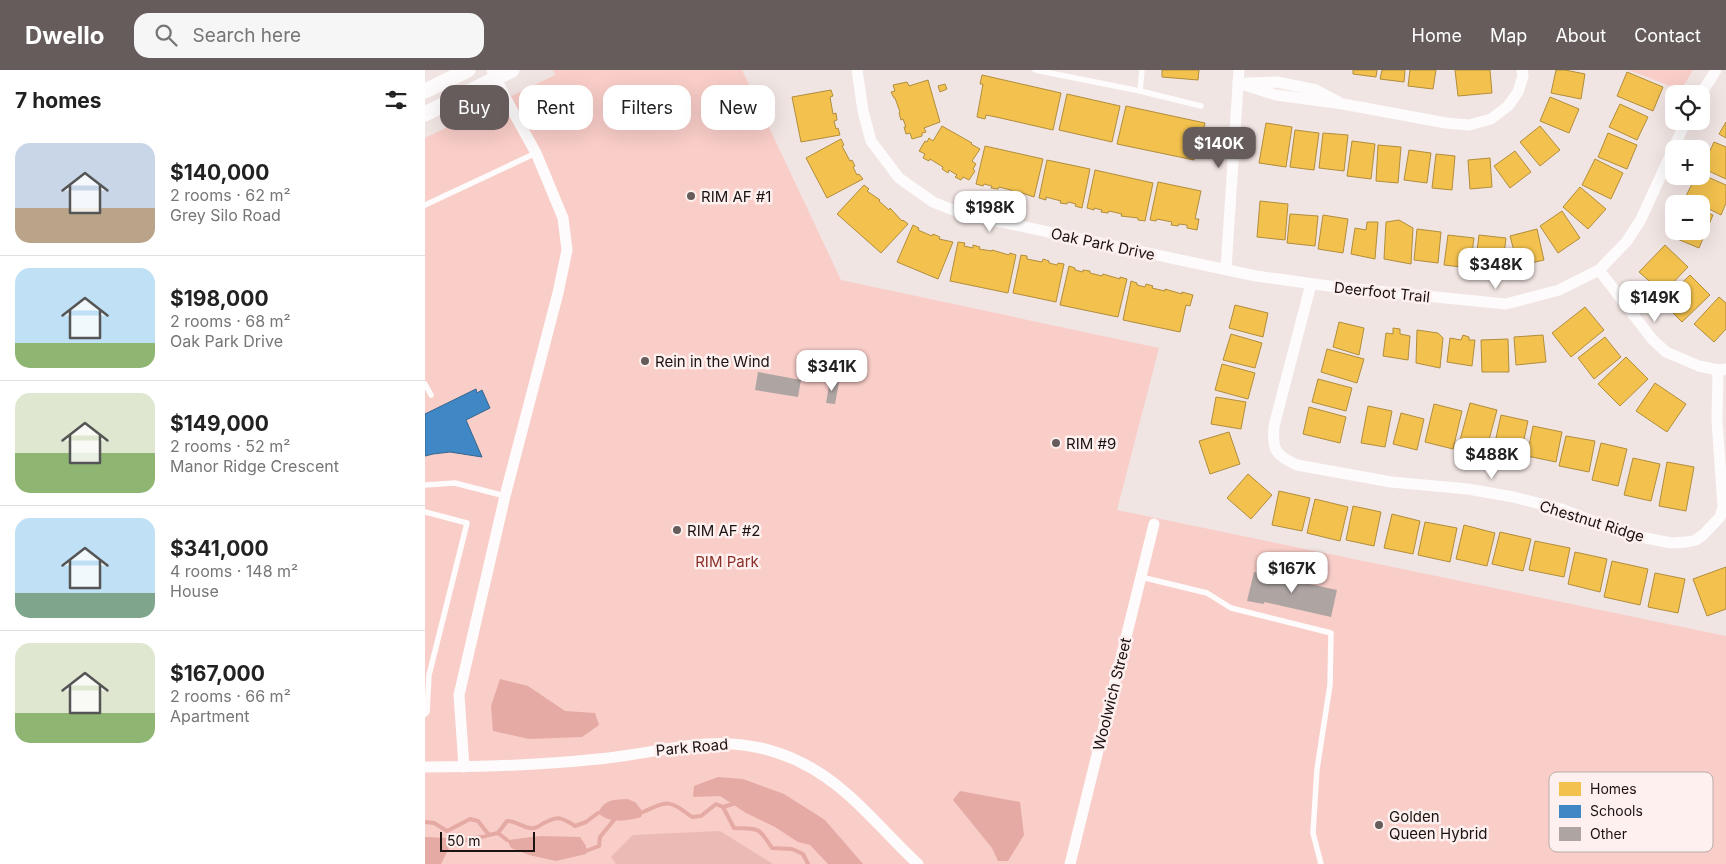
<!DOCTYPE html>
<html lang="en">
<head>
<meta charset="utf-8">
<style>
	:root { --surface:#fff; --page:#f6f6f6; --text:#222; --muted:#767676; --line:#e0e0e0; --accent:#655c5b }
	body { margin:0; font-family:Inter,sans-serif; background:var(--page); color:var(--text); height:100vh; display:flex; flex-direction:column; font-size:19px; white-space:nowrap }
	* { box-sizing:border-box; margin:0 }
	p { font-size:16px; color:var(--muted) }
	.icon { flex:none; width:28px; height:28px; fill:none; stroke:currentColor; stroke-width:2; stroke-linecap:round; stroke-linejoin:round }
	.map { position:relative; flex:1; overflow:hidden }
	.sheet { display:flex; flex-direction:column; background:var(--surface); width:425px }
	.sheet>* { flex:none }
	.guide { position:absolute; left:15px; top:15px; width:475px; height:45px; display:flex; gap:10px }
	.tools { position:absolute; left:1240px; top:15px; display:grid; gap:10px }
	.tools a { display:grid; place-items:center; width:45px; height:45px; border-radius:10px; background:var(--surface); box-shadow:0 5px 20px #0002; font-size:25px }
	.scale { position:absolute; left:15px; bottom:12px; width:95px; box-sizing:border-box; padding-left:5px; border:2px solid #1a1312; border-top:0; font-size:14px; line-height:18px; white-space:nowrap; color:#1a1312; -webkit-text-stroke:4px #fef0ee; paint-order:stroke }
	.price { position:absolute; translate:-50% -42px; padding:0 11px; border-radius:10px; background:#fff; color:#222; font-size:16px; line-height:32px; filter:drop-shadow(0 1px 2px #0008) }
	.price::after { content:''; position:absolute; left:50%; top:30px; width:15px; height:11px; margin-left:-8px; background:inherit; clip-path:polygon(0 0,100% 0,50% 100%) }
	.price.selected { background:var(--accent); color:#fff }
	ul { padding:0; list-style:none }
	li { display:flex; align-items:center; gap:15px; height:125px; padding:0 15px }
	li+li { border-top:1px solid var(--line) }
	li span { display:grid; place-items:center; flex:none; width:140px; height:100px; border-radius:15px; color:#555 }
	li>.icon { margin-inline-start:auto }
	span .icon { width:60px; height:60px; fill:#fffc; stroke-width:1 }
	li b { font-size:21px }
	h2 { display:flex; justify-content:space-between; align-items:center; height:60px; padding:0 15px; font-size:21px }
	.tag { padding:0 18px; border-radius:15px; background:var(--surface); box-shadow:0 5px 20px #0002; font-size:18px; line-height:45px }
	.tag.selected { background:var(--accent); color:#fff }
	header { display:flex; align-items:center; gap:30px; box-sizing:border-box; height:70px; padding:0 25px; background:var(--accent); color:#fff }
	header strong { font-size:24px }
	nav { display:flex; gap:28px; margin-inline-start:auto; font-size:18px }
	.search { width:350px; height:45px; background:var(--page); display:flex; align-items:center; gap:12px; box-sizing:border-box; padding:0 18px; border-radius:15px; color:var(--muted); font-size:19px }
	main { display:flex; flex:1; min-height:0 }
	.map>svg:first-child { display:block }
	.green { fill:#f9cdc8 }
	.forest { fill:#ebbab4 }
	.water { fill:#e5aaa3 }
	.homes { fill:#f2c14e; stroke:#b18d3c }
	.schools { fill:#3f88c5; stroke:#34658f }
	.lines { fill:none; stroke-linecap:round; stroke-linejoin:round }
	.stream { stroke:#e5aaa3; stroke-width:4 }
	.building { fill:#aea5a3 }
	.service { stroke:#fdfbfb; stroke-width:5.5 }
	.minor { stroke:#fdfbfb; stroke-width:11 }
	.tertiary { stroke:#fdfbfb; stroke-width:15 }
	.poi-dot { fill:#655c5b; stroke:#fef0ee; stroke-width:2 }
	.labels { text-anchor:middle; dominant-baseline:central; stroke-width:5; stroke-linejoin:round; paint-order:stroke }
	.poi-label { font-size:15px; fill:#1a1312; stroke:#fef0ee; text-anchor:start }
	.street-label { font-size:15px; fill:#1a1312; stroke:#fef0ee }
	.park-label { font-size:15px; fill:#8a2e28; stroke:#fef0ee }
	.key { fill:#fef0ee; stroke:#baaeac; stroke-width:1 }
	.key-label { font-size:14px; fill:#1a1312 }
</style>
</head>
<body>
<header>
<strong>Dwello</strong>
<div class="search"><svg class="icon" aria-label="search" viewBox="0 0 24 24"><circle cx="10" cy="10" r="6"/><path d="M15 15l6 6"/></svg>Search here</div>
<nav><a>Home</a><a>Map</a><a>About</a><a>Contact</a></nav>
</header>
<main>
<section class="sheet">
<h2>7 homes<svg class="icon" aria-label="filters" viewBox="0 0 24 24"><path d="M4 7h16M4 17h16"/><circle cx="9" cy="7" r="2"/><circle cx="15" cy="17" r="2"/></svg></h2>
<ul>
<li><span style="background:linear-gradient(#c9d6e8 65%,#b9a48a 0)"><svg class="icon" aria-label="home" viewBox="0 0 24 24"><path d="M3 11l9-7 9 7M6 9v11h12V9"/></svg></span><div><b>$140,000</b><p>2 rooms · 62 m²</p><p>Grey Silo Road</p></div></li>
<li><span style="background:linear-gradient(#bfe0f5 75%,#8fb573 0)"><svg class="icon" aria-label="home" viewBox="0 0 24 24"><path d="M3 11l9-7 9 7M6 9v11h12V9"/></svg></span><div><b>$198,000</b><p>2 rooms · 68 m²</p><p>Oak Park Drive</p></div></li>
<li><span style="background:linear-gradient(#dfe7d0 60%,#8fb573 0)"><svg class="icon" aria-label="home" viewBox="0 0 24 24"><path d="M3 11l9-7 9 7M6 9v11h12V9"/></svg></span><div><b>$149,000</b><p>2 rooms · 52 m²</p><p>Manor Ridge Crescent</p></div></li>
<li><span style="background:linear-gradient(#bfe0f5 75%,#7fa58c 0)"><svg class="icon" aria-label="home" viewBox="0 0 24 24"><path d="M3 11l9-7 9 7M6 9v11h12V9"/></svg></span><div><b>$341,000</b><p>4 rooms · 148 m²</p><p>House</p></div></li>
<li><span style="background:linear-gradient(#dfe7d0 70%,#8fb573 0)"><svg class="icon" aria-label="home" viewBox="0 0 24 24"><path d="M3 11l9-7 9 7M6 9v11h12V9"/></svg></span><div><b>$167,000</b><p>2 rooms · 66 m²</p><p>Apartment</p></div></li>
</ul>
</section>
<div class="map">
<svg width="1301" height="794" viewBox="0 0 1301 794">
	<rect width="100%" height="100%" fill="#f1e5e3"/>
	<g class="green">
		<polygon points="128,0 317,0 416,210 734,278 692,440 1301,566 1301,794 0,794 0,68 130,5"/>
		<polygon points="1203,0 1268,0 1256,20"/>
	</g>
	<polygon class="forest" points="295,761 348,794 191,794 186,787 208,765"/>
	<g class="water">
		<polygon points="75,609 103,616 140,641 170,643 174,655 157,667 104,669 68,661 66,636"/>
		<polygon points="293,707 318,709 359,724 400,750 438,794 403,794 385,775 373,772 350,757 321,743 295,726 268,727 269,716"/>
		<polygon points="535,721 595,732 599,765 583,791 573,791 567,778 528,730"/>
		<path d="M202,729l8,3 8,10 -2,5c-14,4 -31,7 -43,-4 7,-14 15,-13 29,-14z"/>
		<polygon points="115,766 155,767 161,776 161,784 131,791 104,785 86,778 82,770"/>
		<polygon points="0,767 21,768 25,776 16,794 0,794"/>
	</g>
	<g class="homes">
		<polygon points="737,0 774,0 773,10 737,7"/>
		<polygon points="928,0 952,0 951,7 928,4"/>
		<polygon points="957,0 980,0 979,12 955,9"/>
		<polygon points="985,0 1011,0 1008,19 983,16"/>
		<polygon points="1030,0 1065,0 1067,23 1033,26"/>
		<polygon points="1131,0 1140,0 1160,4 1156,29 1126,23"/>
		<polygon points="1202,2 1238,17 1228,41 1192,26"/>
		<polygon points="557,5 636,23 628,60 571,47 561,45 560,49 552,47 558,14 555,14"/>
		<polygon points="503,10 515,52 499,58 501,62 497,63 497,66 487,69 485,63 481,64 479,57 481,57 478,49 476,50 474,43 475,42 470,28 469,28 466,22 470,21 468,15 482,12 484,16"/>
		<polygon points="520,14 522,19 515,22 513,16"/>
		<polygon points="406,20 408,26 405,27 408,44 411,43 412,50 409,51 411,59 413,58 415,65 376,72 367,27"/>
		<polygon points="642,24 695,36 687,72 634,60"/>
		<polygon points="1125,27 1154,39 1144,63 1115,51"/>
		<polygon points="1195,34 1223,47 1212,70 1184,57"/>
		<polygon points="701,36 780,53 778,62 776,61 769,90 692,74"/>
		<polygon points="1301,52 1301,68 1294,64"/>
		<polygon points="841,53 867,57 861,97 834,93"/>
		<polygon points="517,56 547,73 546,74 555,79 547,91 551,94 548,99 550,101 544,110 538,107 536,110 530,107 532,105 524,100 523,103 517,99 518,97 505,89 504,91 498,88 500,84 494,81 500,71 502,72 504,68 508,71"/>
		<polygon points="1115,56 1135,80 1115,96 1095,72"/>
		<polygon points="870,60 894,63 889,100 865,97"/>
		<polygon points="898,63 923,65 919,101 894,98"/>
		<polygon points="1183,63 1212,75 1202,99 1173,87"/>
		<polygon points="416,69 419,75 417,76 425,91 427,90 430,96 428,97 432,105 434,104 438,109 402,128 381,88"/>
		<polygon points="927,71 950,74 946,109 922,106"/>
		<polygon points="1289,72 1301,77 1301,109 1277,98"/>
		<polygon points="953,75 976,77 973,113 951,111"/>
		<polygon points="560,76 618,89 609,127 594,122 593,124 586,122 586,120 574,117 573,119 566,118 567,116 559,114 558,116 551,114"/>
		<polygon points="984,80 1006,83 1002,113 979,110"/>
		<polygon points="1090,81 1106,102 1085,118 1069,96"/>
		<polygon points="1011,84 1030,86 1027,120 1007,118"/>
		<polygon points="1065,88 1067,117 1045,119 1043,90"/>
		<polygon points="1170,89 1198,103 1186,129 1157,115"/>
		<polygon points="622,90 665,99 657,138 650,136 651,134 643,132 642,134 635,133 636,131 621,127 621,130 614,128"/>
		<polygon points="670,100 728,113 720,151 713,150 713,148 696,146 697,144 684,141 683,143 676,142 677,140 669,138 669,140 662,138"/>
		<polygon points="1276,104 1301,115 1301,133 1296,145 1276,135 1276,134 1260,128 1271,106 1276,106"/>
		<polygon points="733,112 776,121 770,149 774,149 772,160 762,158 762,155 754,154 753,156 746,155 747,152 732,149 731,151 725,150"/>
		<polygon points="439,115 444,119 442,121 455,130 454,131 464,140 465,138 477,151 478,150 483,154 456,183 412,144"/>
		<polygon points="1155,117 1181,139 1163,159 1138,137"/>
		<polygon points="835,131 863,134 860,170 832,167"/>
		<polygon points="1276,140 1288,145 1274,178 1245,166 1249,157 1249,161 1276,161"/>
		<polygon points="1137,141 1155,168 1133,183 1115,156"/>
		<polygon points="865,144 893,146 890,176 862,173"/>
		<polygon points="898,145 923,149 918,183 893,179"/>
		<polygon points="974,150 988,158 986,194 959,189 961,152"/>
		<polygon points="942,152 953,152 950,189 926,184 930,158 941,160"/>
		<polygon points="488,155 494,158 493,160 507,166 508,164 515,167 514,169 528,172 513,209 472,192"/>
		<polygon points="992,159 1016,162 1013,193 989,190"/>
		<polygon points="1112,159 1119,190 1093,196 1085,166"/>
		<polygon points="1023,165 1049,168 1045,198 1019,195"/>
		<polygon points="1054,165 1081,168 1077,200 1050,197"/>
		<polygon points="533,172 540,173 539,176 548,178 548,175 555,177 554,179 567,181 567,180 584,185 585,183 591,185 583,223 525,211"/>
		<polygon points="1240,175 1263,197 1238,223 1214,202"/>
		<polygon points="596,185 602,186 602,189 617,192 618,189 624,191 624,193 632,195 633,193 639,194 631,232 588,223"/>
		<polygon points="644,196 650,198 650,200 658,202 658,200 665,201 665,203 677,206 678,204 695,209 695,207 702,209 693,247 635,235"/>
		<polygon points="1265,205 1285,225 1257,252 1237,232"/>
		<polygon points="706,211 712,213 712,215 720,217 721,214 728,216 727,218 740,221 740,219 757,224 757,222 768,225 765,236 761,235 755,262 698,250"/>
		<polygon points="1294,227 1301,233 1301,259 1289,272 1269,254"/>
		<polygon points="810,235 843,243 838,267 804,258"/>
		<polygon points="1160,237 1179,260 1146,287 1127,263"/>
		<polygon points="914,252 939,258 934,285 908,277"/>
		<polygon points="968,258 975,259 975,264 985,266 983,290 958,286 961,263 968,264"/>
		<polygon points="992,260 1013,263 1018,268 1015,298 991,293"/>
		<polygon points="806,264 837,273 830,298 798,290"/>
		<polygon points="1038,265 1044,267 1044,270 1050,270 1047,296 1022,292 1025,268 1036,270"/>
		<polygon points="1118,265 1121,292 1091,295 1089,267"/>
		<polygon points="1180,267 1196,287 1169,309 1153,288"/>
		<polygon points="1083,269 1084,302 1057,302 1056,270"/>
		<polygon points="902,279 939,289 932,313 896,302"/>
		<polygon points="1201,287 1223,309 1195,336 1173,314"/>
		<polygon points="797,294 830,303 823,329 790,320"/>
		<polygon points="893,309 927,318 921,341 887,332"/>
		<polygon points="1230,313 1261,334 1242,362 1211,341"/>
		<polygon points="791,327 821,332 816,359 786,354"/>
		<polygon points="1045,333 1072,340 1061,381 1034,374"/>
		<polygon points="1009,334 1037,341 1028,379 1000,372"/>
		<polygon points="943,336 967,341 960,377 936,373"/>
		<polygon points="884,337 921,347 915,373 878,364"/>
		<polygon points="976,343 999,349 992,380 968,374"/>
		<polygon points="1076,345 1103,351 1096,383 1069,377"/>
		<polygon points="1108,356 1137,362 1131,392 1102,386"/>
		<polygon points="804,362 815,394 785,404 774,371"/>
		<polygon points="1141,366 1170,371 1164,402 1134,396"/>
		<polygon points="1176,373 1202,379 1193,416 1167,410"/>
		<polygon points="1208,388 1235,394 1226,431 1199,425"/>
		<polygon points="1242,392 1269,397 1261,441 1234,436"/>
		<polygon points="823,404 847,425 826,449 802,428"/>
		<polygon points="854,421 885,428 877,461 847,455"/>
		<polygon points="890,429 923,437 915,471 882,463"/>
		<polygon points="928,436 956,442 949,476 921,470"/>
		<polygon points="967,444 995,451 988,484 959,478"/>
		<polygon points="1000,452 1032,458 1025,492 993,485"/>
		<polygon points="1039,455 1070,463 1062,496 1031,489"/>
		<polygon points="1075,462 1106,469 1098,501 1067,494"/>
		<polygon points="1110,471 1145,478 1139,507 1104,500"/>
		<polygon points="1150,482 1182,489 1175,522 1143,514"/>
		<polygon points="1187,491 1223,499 1215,535 1179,527"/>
		<polygon points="1301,497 1301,539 1282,546 1268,509"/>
		<polygon points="1230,503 1260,509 1253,543 1223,537"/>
	</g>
	<polygon class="schools" points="51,319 52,323 57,320 65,338 41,350 57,387 25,382 8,384 0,386 0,344"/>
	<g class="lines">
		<g class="stream">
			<polyline points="298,737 308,734"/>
			<path d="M218,742c26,-12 26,-12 49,5l9,-1 15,-12 7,3 11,21c25,1 24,-2 38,20l20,1 11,5 5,10"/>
			<path d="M0,752l9,1 13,8 23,-12 8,2 11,14 9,-2 9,-12c9,0 15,6 23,7 5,1 8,-1 12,-4 15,-8 18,-8 33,2l11,-4 12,-9"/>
			<polyline points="73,763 82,770"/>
			<path d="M25,776c7,-1 12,-5 19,-7 7,-2 13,-1 20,-4"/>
			<polyline points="161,781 174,776 175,767 189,750"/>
		</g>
	</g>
	<g class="building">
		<polygon points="333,302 376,310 373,327 330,320"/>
		<polygon points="405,310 414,312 410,334 401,333"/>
		<polygon points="829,502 912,520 906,547 839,532 839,534 822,531"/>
	</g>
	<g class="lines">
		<g class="service">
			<polyline points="610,0 715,21 776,36"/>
			<polyline points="715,21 717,0"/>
			<polyline points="0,135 111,83"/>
			<polyline points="0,314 6,325"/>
			<polyline points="0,415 30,413 80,426"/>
			<polyline points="0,442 42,453 4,605 2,642 0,644"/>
			<polyline points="716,507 782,523 806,538 906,563 905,615 892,699 888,763 896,794"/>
		</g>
		<g class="minor">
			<polyline points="432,0 438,41 446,71 474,108 508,132 538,144 831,206 911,217 1081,234 1134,220 1174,200 1202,171 1216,149 1261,51"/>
			<polyline points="813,13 851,25 918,34 1021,53 1044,55 1066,49 1083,36 1093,22 1098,6 1097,0"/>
			<polyline points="822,13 852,12 891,20 912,31"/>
			<polyline points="1276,24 1291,0"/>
			<polyline points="801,199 814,0"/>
			<polyline points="1174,200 1227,269 1241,282 1274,296 1293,300 1301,299"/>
			<path d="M886,214l-37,142c-2,24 1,29 23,39l94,17 77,7 45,8 48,12 65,25 45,9 16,-1 9,-2 8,-6 16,-17 3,-10 -6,-87 1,-50"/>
			<path d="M0,697c58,0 116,-2 173,-8 75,-7 131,-33 204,4 47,23 78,66 116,101"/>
			<polyline points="39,697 34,625 80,426 133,223 142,180 138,148 111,83 81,29 67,0"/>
			<polyline points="645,794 729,454"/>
		</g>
		<g class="tertiary">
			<polyline points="0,21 43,0"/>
			<polyline points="0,44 87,0"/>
		</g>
	</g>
	<g class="poi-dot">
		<circle cx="266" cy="126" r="5"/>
		<circle cx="220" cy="291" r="5"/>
		<circle cx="631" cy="373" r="5"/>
		<circle cx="252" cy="460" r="5"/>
		<circle cx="954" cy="755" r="5"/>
	</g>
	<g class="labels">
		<g class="poi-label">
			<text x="276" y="126">RIM AF #1</text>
			<text x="230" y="291">Rein in the Wind</text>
			<text x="641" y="373">RIM #9</text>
			<text x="262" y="460">RIM AF #2</text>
			<text x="964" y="746">Golden<tspan x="964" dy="17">Queen Hybrid</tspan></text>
		</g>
		<g class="street-label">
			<text transform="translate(678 174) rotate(12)">Oak Park Drive</text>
			<text transform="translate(957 222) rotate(6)">Deerfoot Trail</text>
			<text transform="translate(1167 451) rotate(17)">Chestnut Ridge</text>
			<text transform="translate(687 624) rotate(-76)">Woolwich Street</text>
			<text transform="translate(267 677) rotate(-5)">Park Road</text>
		</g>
		<g class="park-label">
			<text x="302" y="491">RIM Park</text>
		</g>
	</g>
	<rect x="1124" y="702" width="164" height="80" rx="8" class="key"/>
	<rect x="1134" y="712" width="22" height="14" fill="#f2c14e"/>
	<rect x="1134" y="735" width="22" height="13" fill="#3f88c5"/>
	<rect x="1134" y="757" width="22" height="14" fill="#aea5a3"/>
	<g class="key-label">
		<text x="1165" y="724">Homes</text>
		<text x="1165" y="746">Schools</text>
		<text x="1165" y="769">Other</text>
	</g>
</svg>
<div class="tools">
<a><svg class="icon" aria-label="locate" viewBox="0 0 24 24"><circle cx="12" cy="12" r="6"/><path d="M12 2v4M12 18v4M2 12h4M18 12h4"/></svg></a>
<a>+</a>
<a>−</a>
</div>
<div class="scale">50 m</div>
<b class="price selected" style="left:794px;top:99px">$140K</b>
<b class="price" style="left:565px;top:163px">$198K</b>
<b class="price" style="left:1071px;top:220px">$348K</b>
<b class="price" style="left:1230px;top:253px">$149K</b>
<b class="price" style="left:407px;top:322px">$341K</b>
<b class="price" style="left:1067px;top:410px">$488K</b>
<b class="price" style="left:867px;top:524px">$167K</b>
<div class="guide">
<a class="tag selected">Buy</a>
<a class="tag">Rent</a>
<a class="tag">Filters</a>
<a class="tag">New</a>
</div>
</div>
</main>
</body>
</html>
